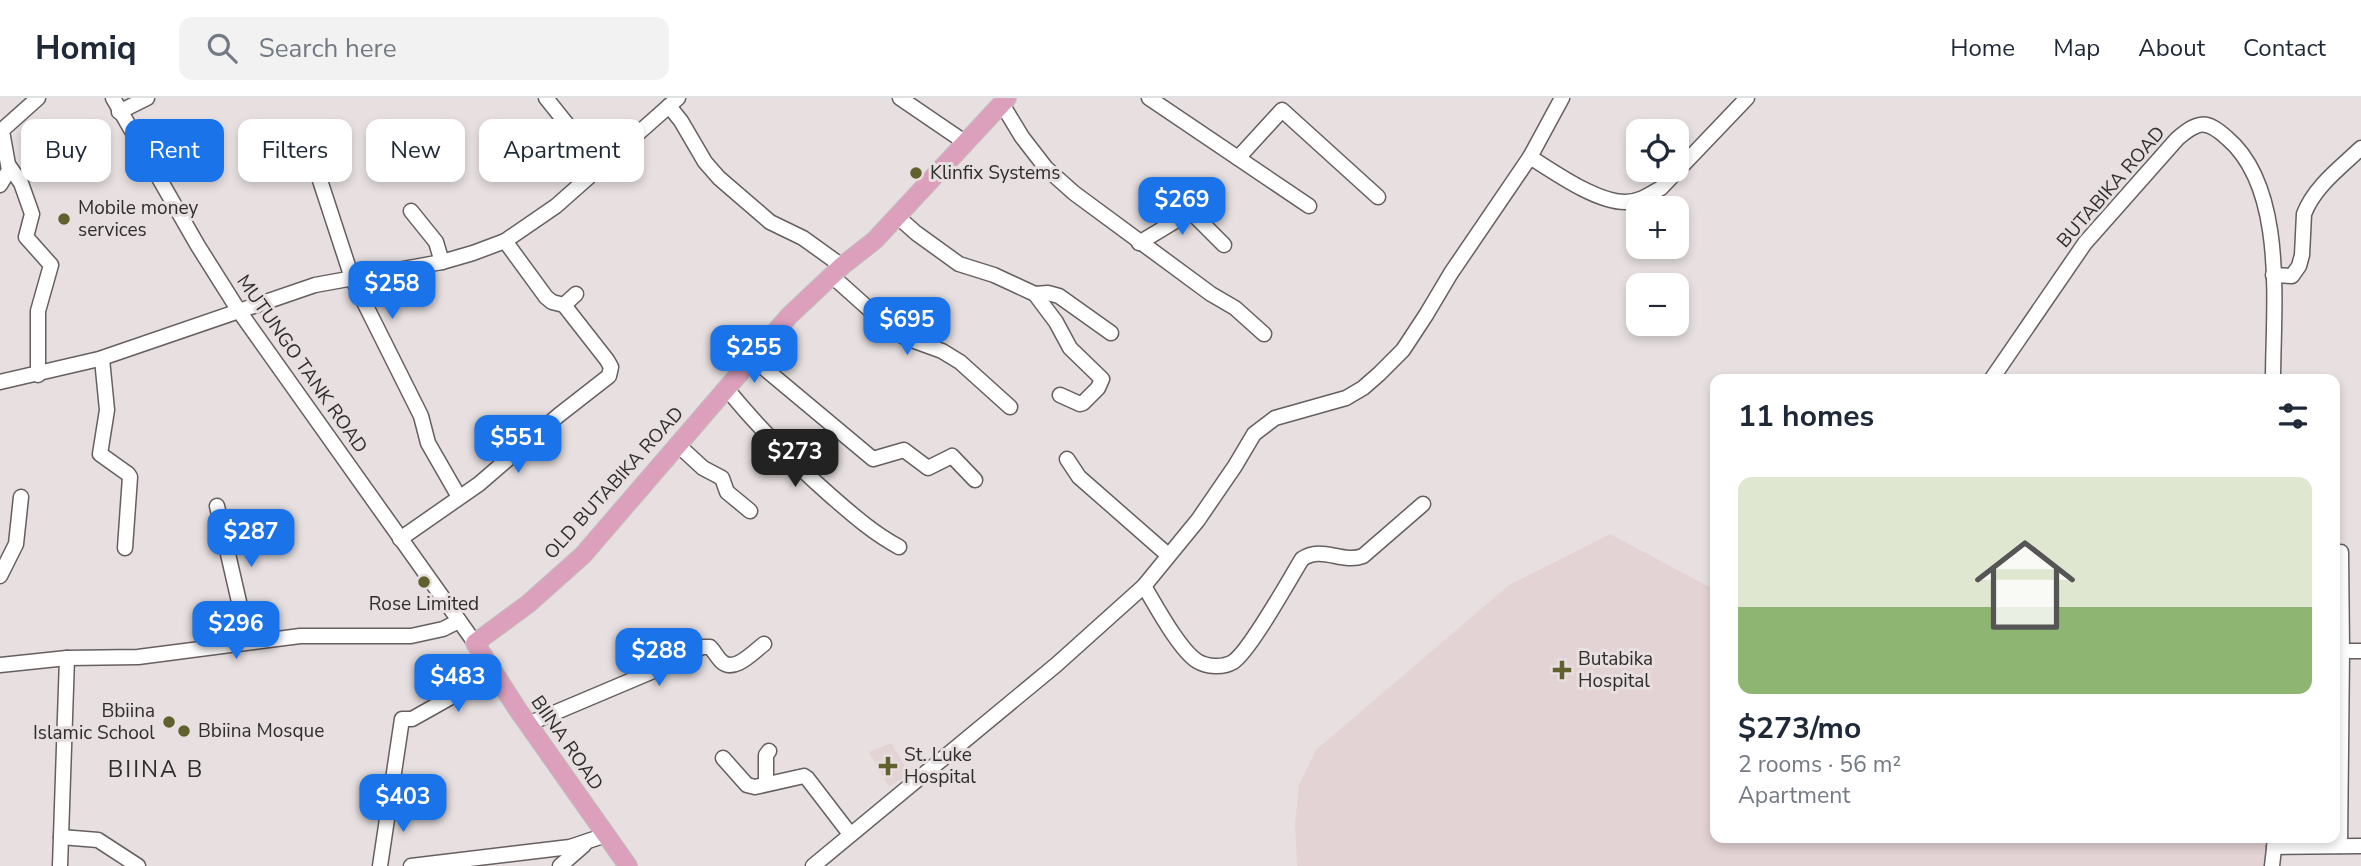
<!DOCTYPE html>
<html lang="en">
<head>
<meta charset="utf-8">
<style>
	:root { --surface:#fff; --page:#f2f2f3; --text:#1f2937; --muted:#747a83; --line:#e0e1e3; --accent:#1a73e8 }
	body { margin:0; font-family:"Nunito Sans",sans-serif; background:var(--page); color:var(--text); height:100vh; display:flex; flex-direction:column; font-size:26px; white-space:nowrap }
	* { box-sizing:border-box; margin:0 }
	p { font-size:23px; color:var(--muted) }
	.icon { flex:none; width:38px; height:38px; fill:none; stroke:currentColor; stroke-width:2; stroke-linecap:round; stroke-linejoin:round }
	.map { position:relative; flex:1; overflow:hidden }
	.side { position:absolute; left:1710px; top:276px; width:630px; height:469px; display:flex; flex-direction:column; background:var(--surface); border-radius:14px; box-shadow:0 4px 10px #0003 }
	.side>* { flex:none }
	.top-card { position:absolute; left:21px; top:21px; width:665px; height:63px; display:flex; gap:14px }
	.tools { position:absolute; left:1626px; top:21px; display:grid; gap:14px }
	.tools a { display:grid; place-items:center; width:63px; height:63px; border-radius:14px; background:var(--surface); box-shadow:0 4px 10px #0003; font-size:35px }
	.price { position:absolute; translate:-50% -60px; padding:0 16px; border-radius:14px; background:var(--accent); color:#fff; font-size:23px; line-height:46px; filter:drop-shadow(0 2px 4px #0008) }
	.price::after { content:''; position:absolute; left:50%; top:42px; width:21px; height:16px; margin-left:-10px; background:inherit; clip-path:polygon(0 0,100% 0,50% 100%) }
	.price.current { background:#222; color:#fff }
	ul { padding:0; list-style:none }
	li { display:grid; align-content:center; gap:14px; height:371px; padding:0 28px }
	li+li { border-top:2px solid var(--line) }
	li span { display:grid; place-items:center; height:217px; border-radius:14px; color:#555 }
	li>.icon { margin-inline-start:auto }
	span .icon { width:126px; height:126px; fill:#fffc; stroke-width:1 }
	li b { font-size:30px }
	h2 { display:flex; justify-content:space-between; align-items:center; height:84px; padding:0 28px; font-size:30px }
	.chip { padding:0 24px; border-radius:14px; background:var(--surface); box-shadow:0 4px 10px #0003; font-size:24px; line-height:63px }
	.chip.current { background:var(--accent); color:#fff }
	header { display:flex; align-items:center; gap:42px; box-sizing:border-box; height:98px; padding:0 35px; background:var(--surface); border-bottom:2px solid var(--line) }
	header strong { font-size:33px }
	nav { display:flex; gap:38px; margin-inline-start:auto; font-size:24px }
	.search { width:490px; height:63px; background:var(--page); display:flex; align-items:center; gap:18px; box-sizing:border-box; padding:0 24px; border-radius:14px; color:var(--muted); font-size:26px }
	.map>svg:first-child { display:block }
	.built { fill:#e4d3d4 }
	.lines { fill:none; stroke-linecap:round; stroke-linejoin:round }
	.minor-casing { stroke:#665f5f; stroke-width:17 }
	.major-casing { stroke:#c1c0c0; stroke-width:20 }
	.minor { stroke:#fff; stroke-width:14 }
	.major { stroke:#dda0bc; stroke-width:18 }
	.poi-dot { fill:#60612e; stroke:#e8e0e0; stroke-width:2.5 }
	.labels { text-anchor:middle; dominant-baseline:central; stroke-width:6; stroke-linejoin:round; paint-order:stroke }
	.poi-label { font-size:19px; fill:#302d2d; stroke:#e8e0e0; text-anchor:start }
	.street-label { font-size:19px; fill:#302d2d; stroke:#e8e0e0 }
	.quarter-label { font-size:23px; letter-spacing:2px; fill:#302d2d; stroke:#e8e0e0 }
</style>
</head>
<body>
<header>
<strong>Homiq</strong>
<div class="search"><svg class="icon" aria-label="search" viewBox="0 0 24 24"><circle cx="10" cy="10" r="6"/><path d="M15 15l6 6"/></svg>Search here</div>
<nav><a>Home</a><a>Map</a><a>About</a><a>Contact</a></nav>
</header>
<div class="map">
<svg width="2361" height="768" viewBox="0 0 2361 768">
	<rect width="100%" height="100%" fill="#e8e0e0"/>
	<g class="built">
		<polygon points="1610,436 1715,492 1715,740 2267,740 2266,768 1297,768 1295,726 1299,687 1316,652 1509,487"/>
		<polygon points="891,645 910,676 889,689 869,654"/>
	</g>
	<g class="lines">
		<g class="minor-casing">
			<g id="minor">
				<polyline points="113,0 198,148 239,213 475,545"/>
				<polyline points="546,0 602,70"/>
				<polyline points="900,0 966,45"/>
				<polyline points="1149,0 1309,108"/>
				<polyline points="1002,6 1022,39 1046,70 1074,95 1211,196 1235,210 1264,236"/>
				<polyline points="669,8 681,23 705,64 719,80 770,124 803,140 842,168"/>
				<polyline points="119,14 147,0"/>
				<polyline points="0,34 38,0"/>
				<polyline points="312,51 314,64 352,180 421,318 428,345 459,399"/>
				<path d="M1530,59c24,15 66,45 95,45 14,0 24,-7 36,-14l86,-90"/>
				<polyline points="1238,60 1282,12 1378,99"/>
				<polyline points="9,68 21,85 32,116 26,139 51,167 38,213 38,277"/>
				<polyline points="0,87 9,72 2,33"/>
				<polyline points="411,113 436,144 442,164"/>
				<polyline points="898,119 916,135 959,166 994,177 1035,196 1056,224 1070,250 1102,281 1098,290 1083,305 1080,306 1060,297"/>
				<polyline points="1139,145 1187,116 1193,116 1224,147"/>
				<path d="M2273,177l19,1 7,-10 3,-11 2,-41c10,-27 37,-47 57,-66"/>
				<polyline points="832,178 889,229 906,240 942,253 960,264 1010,309"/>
				<polyline points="1035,196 1048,195 1059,198 1111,235"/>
				<polyline points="564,207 576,196"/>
				<polyline points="752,260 873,361 904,352 928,370 952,358 975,382"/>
				<polyline points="102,261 107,312 100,356 128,376 130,379 125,450"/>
				<path d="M1991,282l94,-137 92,-104c21,-18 29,-20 50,-1 60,51 46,170 46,242"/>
				<polyline points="0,284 99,261 315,187 442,164 473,155 505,143 556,108 678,0"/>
				<path d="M726,290c33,40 66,74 105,108 22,19 42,37 68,51"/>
				<polyline points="678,347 703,370 722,380 727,394 750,413"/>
				<polyline points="1067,361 1079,379 1168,457"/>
				<polyline points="217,408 248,543"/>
				<polyline points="400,441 479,386 559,317 609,278 611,269 607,262 564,207 552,204 546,199 505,143"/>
				<polyline points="2341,454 2342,553"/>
				<polyline points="0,478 16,446 21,399"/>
				<path d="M1144,488c12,20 35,63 53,75 10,6 26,7 36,1 17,-11 56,-82 69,-103 20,-14 40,5 61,-3l60,-52"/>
				<polyline points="0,567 67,560 138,559 300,538 411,538 443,531 459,523"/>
				<path d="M528,626l149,-63 25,-14h8c4,4 7,10 11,14 13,13 32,-9 43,-17"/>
				<polyline points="723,660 747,687 755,689 804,678 807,680 850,736"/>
				<polyline points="766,685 766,657 769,653"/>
				<polyline points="61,739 98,742 138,768"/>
				<polyline points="2340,748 2342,553 2361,553"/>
				<polyline points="2274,749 2361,748"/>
				<polyline points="60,768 67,560"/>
				<polyline points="380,768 402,621 412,621 494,575"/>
				<polyline points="411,768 570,749 606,737"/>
				<polyline points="560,768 584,747"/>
				<polyline points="813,768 1056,567 1144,488 1198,422 1235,368 1254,336 1275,320 1346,300 1363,290 1379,276 1403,252 1426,217 1451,175 1530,59 1562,0"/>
				<polyline points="2272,768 2275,742"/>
			</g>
		</g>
		<g class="major-casing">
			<polyline id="major" points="628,768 518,612 475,545 528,506 583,457 789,218 842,168 875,142 1007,0"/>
		</g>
		<use href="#minor" class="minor"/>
		<use href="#major" class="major"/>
	</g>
	<g class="poi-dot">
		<circle cx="916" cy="75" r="7"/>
		<circle cx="64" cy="121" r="7"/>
		<circle cx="424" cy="484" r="7"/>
		<path d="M1558.5 561.5h7v7h7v7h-7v7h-7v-7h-7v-7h7z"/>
		<circle cx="169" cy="624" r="7"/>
		<circle cx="184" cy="633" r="7"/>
		<path d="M884.5 657.5h7v7h7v7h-7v7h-7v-7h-7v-7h7z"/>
	</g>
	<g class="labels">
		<g class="poi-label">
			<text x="930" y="75">Klinfix Systems</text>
			<text x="78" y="110">Mobile money<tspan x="78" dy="22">services</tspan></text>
			<text x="424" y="506" text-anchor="middle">Rose Limited</text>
			<text x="1578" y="561">Butabika<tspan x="1578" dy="22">Hospital</tspan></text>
			<text x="155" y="613" text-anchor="end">Bbiina<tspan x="155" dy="22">Islamic School</tspan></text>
			<text x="198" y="633">Bbiina Mosque</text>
			<text x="904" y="657">St. Luke<tspan x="904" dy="22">Hospital</tspan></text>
		</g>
		<g class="street-label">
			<text transform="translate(2111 89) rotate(-49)">BUTABIKA ROAD</text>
			<text transform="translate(302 266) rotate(55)">MUTUNGO TANK ROAD</text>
			<text transform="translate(614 385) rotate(-48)">OLD BUTABIKA ROAD</text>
			<text transform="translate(567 645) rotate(55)">BIINA ROAD</text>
		</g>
		<g class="quarter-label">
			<text x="156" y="671">BIINA B</text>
		</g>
	</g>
</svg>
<div class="tools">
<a><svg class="icon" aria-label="locate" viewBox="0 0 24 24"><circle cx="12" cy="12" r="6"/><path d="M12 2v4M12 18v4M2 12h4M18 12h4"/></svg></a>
<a>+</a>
<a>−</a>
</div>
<b class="price" style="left:1182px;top:139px">$269</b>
<b class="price" style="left:392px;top:223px">$258</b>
<b class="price" style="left:907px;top:259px">$695</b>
<b class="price" style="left:754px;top:287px">$255</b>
<b class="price" style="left:518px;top:377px">$551</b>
<b class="price current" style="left:795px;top:391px">$273</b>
<b class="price" style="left:251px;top:471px">$287</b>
<b class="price" style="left:236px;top:563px">$296</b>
<b class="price" style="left:659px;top:590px">$288</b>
<b class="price" style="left:458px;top:616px">$483</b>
<b class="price" style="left:403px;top:736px">$403</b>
<div class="top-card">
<a class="chip">Buy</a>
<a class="chip current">Rent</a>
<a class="chip">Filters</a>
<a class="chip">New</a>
<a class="chip">Apartment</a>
</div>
<section class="side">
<h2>11 homes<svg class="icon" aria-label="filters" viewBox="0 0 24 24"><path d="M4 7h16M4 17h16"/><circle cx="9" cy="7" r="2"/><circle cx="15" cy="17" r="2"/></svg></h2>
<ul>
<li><span style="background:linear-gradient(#dfe7d0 60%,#8fb573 0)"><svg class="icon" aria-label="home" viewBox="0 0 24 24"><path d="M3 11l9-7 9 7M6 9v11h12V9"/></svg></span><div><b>$273/mo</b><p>2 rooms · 56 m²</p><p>Apartment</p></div></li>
</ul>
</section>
</div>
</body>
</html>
